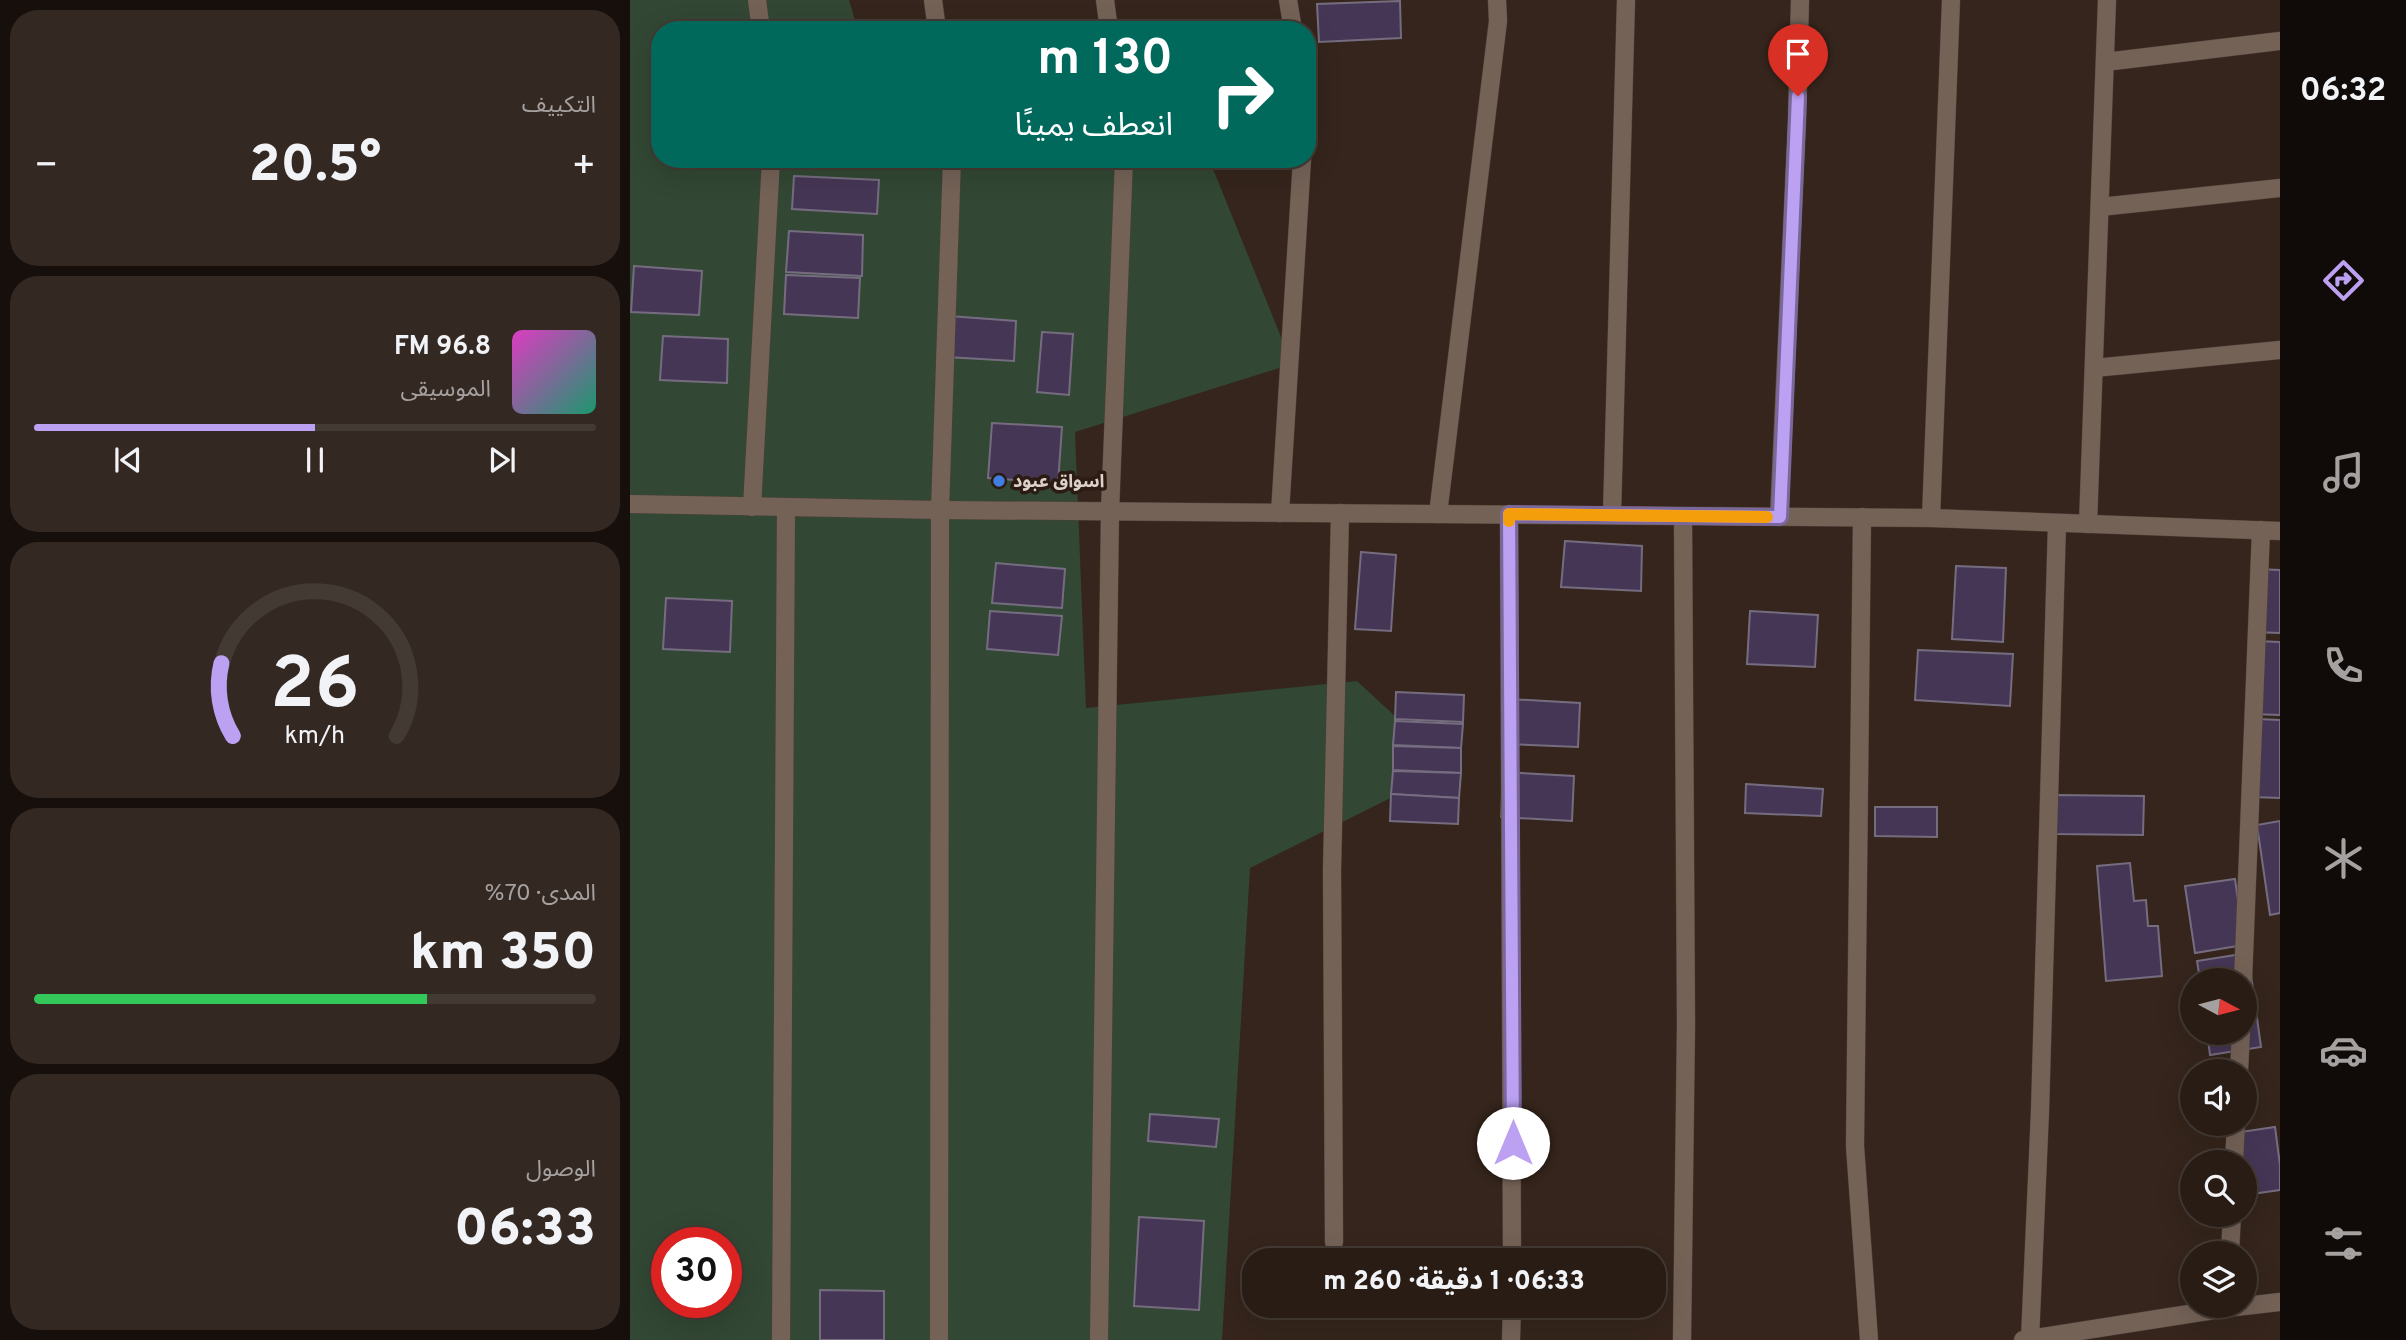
<!DOCTYPE html>
<html lang="ar">
<meta charset="utf-8">
<style>
body{margin:0;font-family:Overpass,"Noto Sans Arabic",sans-serif;background:#342922;color:#f1f3f6;direction:rtl;height:100vh;display:flex;flex-direction:column;font-size:26px;white-space:nowrap}
*{box-sizing:border-box;margin:0}
p{font-size:23px;color:#a5a1a0}
.icon{flex:none;width:38px;height:38px;fill:none;stroke:currentColor;stroke-width:2;stroke-linecap:round;stroke-linejoin:round}
.map{position:relative;flex:1;overflow:hidden;direction:ltr}
.sheet{display:flex;flex-direction:column;gap:10px;padding:10px;background:#160f0c;width:630px}
.sheet>*{flex:none}
.hud{position:absolute;left:21px;top:21px;width:665px;height:147px;border-radius:28px;box-shadow:0 7px 28px #0002,0 0 0 2px #443a34;direction:rtl;background:#00695c;color:#fff;overflow:hidden}
.needle{width:46px;rotate:97deg}
.fabs{position:absolute;left:1550px;top:968px;display:grid;gap:14px}
.fabs a{display:grid;place-items:center;width:77px;height:77px;border-radius:50%;background:#281c15;box-shadow:0 7px 28px #0002,0 0 0 2px #443a34;font-size:35px}
.speed{position:absolute;left:21px;top:1227px;display:flex;gap:14px;font-size:35px;font-weight:700;text-align:center}
.speed>*{display:grid;place-content:center;width:91px;height:91px;border-radius:50%;background:#281c15;box-shadow:0 7px 28px #0002,0 0 0 2px #443a34;line-height:1}
.speed .limit{border:10px solid #d22;background:#fff;color:#111}
.pin{position:absolute;display:grid;place-items:center;width:60px;height:60px;color:#fff;margin:-72px -30px;border-radius:50% 50% 50% 0;rotate:-45deg;box-shadow:0 0 7px #0007}
.pin .icon{rotate:45deg}
.me{position:absolute;width:77px;margin:-38px;rotate:0deg;stroke-linejoin:round;filter:drop-shadow(0 0 5px #0008)}
.turn{display:flex;align-items:center;gap:24px;height:147px;padding:0 28px;font-size:32px}
.turn .icon{width:91px;height:91px;stroke-width:2.5}
.turn b{display:block;font-size:49px;line-height:60px}
.big{font-size:52px;font-weight:800;line-height:1.1}
.sheet .card{flex:1;display:flex;flex-direction:column;justify-content:center;gap:10px;min-width:0;padding:0 24px;border-radius:28px;background:#342922}
.sheet .dial{align-items:center;gap:0}
.dial svg{height:182px;overflow:visible;fill:none;stroke:#443a34;stroke-width:7;stroke-linecap:round;text-anchor:middle}
.dial text{fill:#f1f3f6;stroke:none}
.song{display:flex;align-items:center;gap:21px}
.cover{width:84px;height:84px;border-radius:10px;background:linear-gradient(135deg,hsl(310 70% 55%),hsl(160 70% 35%))}
.played{height:7px;border-radius:4px;background:linear-gradient(90deg,#bca0f2 50%,#443a34 50%)}
.keys{display:flex;justify-content:space-around;direction:ltr}
.heat{display:flex;justify-content:space-between;align-items:center;font-size:38px;direction:ltr}
.charge{height:10px;border-radius:5px;background:linear-gradient(90deg,#34c759 70%,#443a34 0)}
.trip{position:absolute;left:612px;top:1248px;width:424px;height:70px;border-radius:28px;background:#281c15;box-shadow:0 7px 28px #0002,0 0 0 2px #443a34;font-weight:800;line-height:70px;text-align:center;direction:rtl}
main{display:flex;flex:1;min-height:0}
.dock{display:flex;flex-direction:column;width:126px;justify-content:space-around;align-items:center;background:#100b08;color:#a5a1a0}
.dock .icon{width:49px;height:49px}
.dock .on{color:#bca0f2}
.dock b{font-size:32px;color:#f1f3f6}
.map>svg:first-child{display:block}
.green{fill:#324734;fill-rule:evenodd}
.building{fill:#453655;stroke:#756d7f;stroke-width:2}
.lines{fill:none;stroke-linecap:round;stroke-linejoin:round}
.street-casing{stroke:#4e4139;stroke-width:19}
.street{stroke:#746257;stroke-width:18}
.route-casing{stroke:#7a689d;stroke-width:18}
.route{stroke:#bca0f2;stroke-width:12}
.slow{stroke:#f59e0b;stroke-width:12}
.shop-dot{fill:#3f7fe0;stroke:#2b1b12;stroke-width:2.5}
.labels{text-anchor:middle;stroke-width:7;stroke-linejoin:round;paint-order:stroke}
.poi-label{font-size:18px;font-weight:bold;fill:#dcd1cb;stroke:#2b1b12;text-anchor:start}
</style>
<main>
<nav class="dock">
<b>06:32</b>
<svg class="icon on" aria-label="directions" viewBox="0 0 24 24"><path d="M12 3l9 9-9 9-9-9zM9 14v-3h6M13 9l2 2-2 2"/></svg>
<svg class="icon" aria-label="music" viewBox="0 0 24 24"><path d="M9 18V5l10-2v13"/><circle cx="6" cy="18" r="3"/><circle cx="16" cy="16" r="3"/></svg>
<svg class="icon" aria-label="phone" viewBox="0 0 24 24"><path d="M5 4h4l2 5-3 2q2 4 5 5l2-3 5 2v4C11 20 4 13 5 4z"/></svg>
<svg class="icon" aria-label="climate" viewBox="0 0 24 24"><path d="M12 3v18M4 7l16 10M4 17L20 7"/></svg>
<svg class="icon" aria-label="car" viewBox="0 0 24 24"><path d="M5 17H2v-5l4-1 3-4h7l3 4 3 1v5h-3M9 17h6M6 11h13"/><circle cx="7" cy="17" r="2"/><circle cx="17" cy="17" r="2"/></svg>
<svg class="icon" aria-label="filters" viewBox="0 0 24 24"><path d="M4 7h16M4 17h16"/><circle cx="9" cy="7" r="2"/><circle cx="15" cy="17" r="2"/></svg>
</nav>
<div class="map">
<svg width="1650" height="1340" viewBox="0 0 1650 1340">
<rect width="100%" height="100%" fill="#35251c"/>
<path class="green" d="M0,0H219L228,30H30V159H579L662,364L445,432L456,708L727,681L821,768L620,868L592,1340H0ZM37,1242H96V1302H37Z"/>
<g class="building">
<polygon points="770,1 771,38 689,42 687,4"/>
<polygon points="164,176 249,180 247,214 162,209"/>
<polygon points="159,231 233,235 232,276 156,272"/>
<polygon points="4,266 72,271 69,315 1,312"/>
<polygon points="156,275 230,278 228,318 154,314"/>
<polygon points="319,316 386,321 384,361 317,357"/>
<polygon points="412,332 443,334 439,395 407,392"/>
<polygon points="33,336 98,339 97,383 30,380"/>
<polygon points="362,423 432,427 428,483 358,478"/>
<polygon points="935,541 1012,546 1011,591 931,587"/>
<polygon points="731,552 766,555 761,631 725,629"/>
<polygon points="366,563 435,569 432,608 362,603"/>
<polygon points="1326,566 1376,568 1373,642 1322,639"/>
<polygon points="1627,569 1650,570 1650,633 1622,632"/>
<polygon points="36,598 102,601 100,652 33,649"/>
<polygon points="360,611 432,616 428,655 357,649"/>
<polygon points="1120,611 1188,615 1185,667 1117,664"/>
<polygon points="1625,641 1650,642 1650,715 1621,714"/>
<polygon points="1288,650 1383,654 1380,706 1285,700"/>
<polygon points="766,692 834,695 833,722 765,719"/>
<polygon points="879,699 950,703 948,747 876,744"/>
<polygon points="1628,719 1650,720 1650,798 1623,797"/>
<polygon points="765,721 833,724 831,748 763,745"/>
<polygon points="763,746 831,748 831,773 763,770"/>
<polygon points="763,771 831,773 829,798 761,794"/>
<polygon points="873,772 944,776 942,821 871,817"/>
<polygon points="1116,784 1193,789 1191,816 1115,813"/>
<polygon points="761,794 829,798 828,824 760,821"/>
<polygon points="1426,795 1514,796 1513,835 1426,834"/>
<polygon points="1245,807 1307,807 1307,837 1245,836"/>
<polygon points="1650,821 1650,913 1640,915 1627,825"/>
<polygon points="1500,863 1504,901 1516,900 1518,926 1528,926 1532,976 1476,981 1467,866"/>
<polygon points="1605,879 1614,945 1565,953 1555,886"/>
<polygon points="1618,953 1631,1047 1580,1055 1577,1032 1615,1032 1615,980 1570,980 1567,961"/>
<polygon points="520,1114 589,1119 586,1147 518,1141"/>
<polygon points="1645,1127 1650,1165 1650,1190 1615,1195 1615,1162 1601,1162 1597,1134"/>
<polygon points="509,1217 574,1221 569,1310 504,1306"/>
<polygon points="190,1290 254,1291 254,1340 190,1340"/>
</g>
<g class="lines">
<g class="street-casing">
<g id="street">
<polyline points="127,0 131,30"/>
<polyline points="303,0 307,30"/>
<polyline points="475,0 479,30"/>
<polyline points="658,0 663,30"/>
<polyline points="1475,62 1650,41"/>
<polyline points="1470,207 1650,188"/>
<polyline points="1464,368 1650,350"/>
<polyline points="0,504 310,510 1301,518 1650,531"/>
<polyline points="122,507 141,159"/>
<polyline points="650,513 672,159"/>
<polyline points="808,514 868,21 867,0"/>
<polyline points="879,514 882,1260"/>
<polyline points="982,515 996,0"/>
<polyline points="1149,517 1167,120 1170,0"/>
<polyline points="1232,517 1225,1146 1239,1340"/>
<polyline points="1301,518 1321,0"/>
<polyline points="1458,524 1477,0"/>
<polyline points="1613,980 1631,530"/>
<polyline points="1609,1071 1611,1032"/>
<polyline points="1604,1162 1606,1124"/>
<polyline points="704,1242 702,871 710,513"/>
<polyline points="1600,1253 1602,1214"/>
<polyline points="1400,1339 1410,1111 1427,523"/>
<polyline points="151,1340 156,507"/>
<polyline points="309,1340 310,510 322,159"/>
<polyline points="469,1340 480,511 494,159"/>
<polyline points="881,1340 882,1306"/>
<polyline points="1052,1340 1056,1024 1053,516"/>
<polyline points="1393,1340 1597,1308 1650,1302"/>
</g>
</g>
<use href="#street" class="street"/>
</g>
<g class="lines">
<g class="route-casing">
<polyline id="route" points="883,1143 879,514 1150,517 1168,96"/>
</g>
<use href="#route" class="route"/>
<polyline class="slow" points="879,521 879,514 1137,517"/>
</g>
<circle class="shop-dot" cx="369" cy="481" r="7"/>
<g class="labels">
<g class="poi-label">
<text x="383" y="487">اسواق عبود</text>
</g>
</g>
</svg>
<div class="fabs">
<a><svg class="needle" viewBox="-14 -14 28 28"><path d="M0-13l5 13h-10z" fill="#e53935"/><path d="M0 13l5-13h-10z" fill="#a5a1a0"/></svg></a>
<a><svg class="icon" aria-label="sound" viewBox="0 0 24 24"><path d="M4 9h4l5-4v14l-5-4H4zM17 9q2 3 0 6"/></svg></a>
<a><svg class="icon" aria-label="search" viewBox="0 0 24 24"><circle cx="10" cy="10" r="6"/><path d="M15 15l6 6"/></svg></a>
<a><svg class="icon" aria-label="layers" viewBox="0 0 24 24"><path d="M12 4l9 5-9 5-9-5zM3 14l9 5 9-5"/></svg></a>
</div>
<div class="speed"><div class="limit">30</div></div>
<div class="pin" style="left:1168px;top:96px;background:#d93025"><svg class="icon" aria-label="arrive" viewBox="0 0 24 24"><path d="M6 21V4h12l-3 4 3 4H6"/></svg></div>
<svg class="me" style="left:883px;top:1143px" viewBox="-20 -20 40 40"><circle r="19" fill="#fff"/><path d="M0-13L10 11 0 6-10 11z" fill="#bca0f2"/></svg>
<div class="trip">06:33 · 1 دقيقة · 260 m</div>
<div class="hud">
<div class="turn"><svg class="icon" aria-label="right" viewBox="0 0 24 24"><path d="M7 20v-9h11M14 6l5 5-5 5"/></svg><div><b>130 m</b>انعطف يمينًا</div></div>
</div>
</div>
<section class="sheet">
<div class="card"><p>التكييف</p>
<div class="heat"><a>−</a><b class="big">20.5°</b><a>+</a></div>
</div>
<div class="card">
<div class="song"><i class="cover"></i><div><b>96.8 FM</b><p>الموسيقى</p></div></div>
<div class="played"></div>
<div class="keys"><svg class="icon" aria-label="previous" viewBox="0 0 24 24"><path d="M18 5L8 12l10 7zM5 5v14"/></svg><svg class="icon" aria-label="pause" viewBox="0 0 24 24"><path d="M8 5v14M16 5v14"/></svg><svg class="icon" aria-label="next" viewBox="0 0 24 24"><path d="M6 5l10 7-10 7zM19 5v14"/></svg></div>
</div>
<div class="card dial"><svg viewBox="0 0 100 80">
<path d="M14 69A42 42 0 1 1 86 69"/>
<path d="M14 69A42 42 0 0 1 9 37" stroke="#bca0f2"/>
<text x="50" y="56" font-size="32" font-weight="700">26</text>
<text x="50" y="72" font-size="11">km/h</text>
</svg></div>
<div class="card"><p>المدى · 70%</p><b class="big">350 km</b><div class="charge"></div></div>
<div class="card"><p>الوصول</p><b class="big">06:33</b></div>
</section>
</main>
